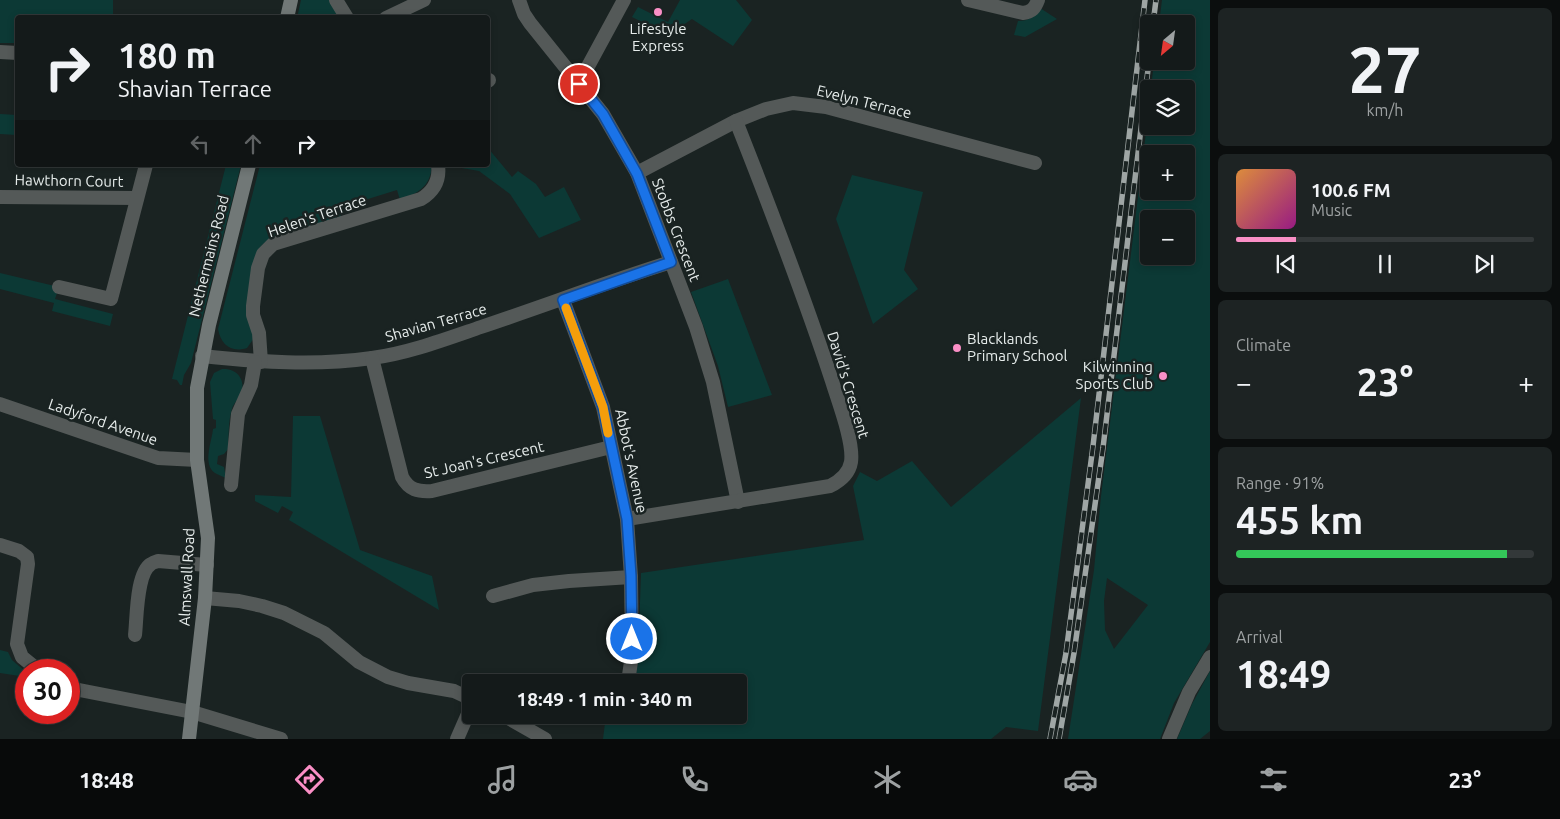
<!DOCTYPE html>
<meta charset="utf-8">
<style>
body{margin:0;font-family:Ubuntu,sans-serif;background:#1d2323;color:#f1f3f6;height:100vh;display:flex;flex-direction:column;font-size:19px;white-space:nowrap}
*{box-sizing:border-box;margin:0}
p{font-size:16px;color:#9da1a2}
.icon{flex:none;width:28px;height:28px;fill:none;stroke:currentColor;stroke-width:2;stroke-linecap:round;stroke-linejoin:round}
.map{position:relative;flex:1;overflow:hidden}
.side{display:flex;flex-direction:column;gap:8px;padding:8px;background:#0b0e0e;width:350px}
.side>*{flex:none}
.hud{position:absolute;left:15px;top:15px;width:475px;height:152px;border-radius:5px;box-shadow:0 2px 8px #0003,0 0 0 1px #333839;background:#141a1a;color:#f1f3f6;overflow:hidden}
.needle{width:32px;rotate:209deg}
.fabs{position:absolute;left:1140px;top:15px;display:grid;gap:10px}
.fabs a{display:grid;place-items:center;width:55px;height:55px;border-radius:5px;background:#141a1a;box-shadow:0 2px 8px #0003,0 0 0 1px #333839;font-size:25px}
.speed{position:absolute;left:15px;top:659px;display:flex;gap:10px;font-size:25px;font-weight:700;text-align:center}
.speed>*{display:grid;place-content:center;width:65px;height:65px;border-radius:50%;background:#141a1a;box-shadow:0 2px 8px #0003,0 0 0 1px #333839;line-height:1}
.speed .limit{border:8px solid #d22;background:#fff;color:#111}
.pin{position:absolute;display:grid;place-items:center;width:42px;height:42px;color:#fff;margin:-21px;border:2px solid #fff;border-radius:50%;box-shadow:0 1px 5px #0007}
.me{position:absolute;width:55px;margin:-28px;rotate:0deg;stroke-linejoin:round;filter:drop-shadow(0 0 4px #0008)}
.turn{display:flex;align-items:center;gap:18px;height:105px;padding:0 20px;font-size:22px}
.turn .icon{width:65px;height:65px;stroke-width:2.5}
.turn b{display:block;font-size:35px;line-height:42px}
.lanes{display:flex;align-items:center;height:48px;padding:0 20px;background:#0003;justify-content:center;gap:25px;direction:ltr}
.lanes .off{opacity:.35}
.big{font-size:38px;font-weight:700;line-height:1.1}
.side .tile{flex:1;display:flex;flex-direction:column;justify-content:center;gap:8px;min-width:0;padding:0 18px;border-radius:8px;background:#1d2323}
.side .dial{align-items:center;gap:0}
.dial b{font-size:65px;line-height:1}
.song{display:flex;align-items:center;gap:15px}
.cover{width:60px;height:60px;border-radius:8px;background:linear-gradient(135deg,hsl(30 70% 55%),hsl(310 70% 35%))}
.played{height:5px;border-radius:2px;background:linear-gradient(90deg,#fa8fc6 20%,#333839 20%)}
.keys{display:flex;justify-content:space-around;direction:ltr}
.heat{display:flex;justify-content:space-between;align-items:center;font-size:28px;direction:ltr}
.charge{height:8px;border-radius:4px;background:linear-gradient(90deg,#34c759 91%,#333839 0)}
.trip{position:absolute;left:462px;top:674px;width:285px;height:50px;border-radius:5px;background:#141a1a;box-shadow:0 2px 8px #0003,0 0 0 1px #333839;font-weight:700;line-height:50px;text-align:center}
.tabs{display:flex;height:80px;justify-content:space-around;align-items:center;background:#080a0a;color:#9da1a2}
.tabs .icon{width:35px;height:35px}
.tabs .active{color:#fa8fc6}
.tabs b{font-size:22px;color:#f1f3f6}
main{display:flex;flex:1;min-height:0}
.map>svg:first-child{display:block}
.green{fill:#0c3935;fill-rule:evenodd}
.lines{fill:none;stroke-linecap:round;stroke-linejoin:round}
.minor{stroke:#545958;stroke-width:14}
.tertiary{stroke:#545958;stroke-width:14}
.secondary{stroke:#717877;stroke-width:14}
.rail-casing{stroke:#9fa6a5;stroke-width:5.5}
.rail{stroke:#1a2322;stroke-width:4;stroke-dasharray:11;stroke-linecap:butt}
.route-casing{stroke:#114b97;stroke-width:12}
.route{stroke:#1a73e8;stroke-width:9}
.slow{stroke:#f59e0b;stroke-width:9}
.poi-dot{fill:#fa8fc6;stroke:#1a2322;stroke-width:2}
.labels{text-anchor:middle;stroke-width:5;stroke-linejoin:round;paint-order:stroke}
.poi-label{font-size:15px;fill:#e6eceb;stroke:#1a2322}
.street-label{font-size:15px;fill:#e6eceb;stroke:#1a2322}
</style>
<main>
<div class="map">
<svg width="1210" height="739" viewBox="0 0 1210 739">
<rect width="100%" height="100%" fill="#1a2322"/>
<g class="green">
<polygon points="0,0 113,0 113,17 18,18 17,43 0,43"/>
<polygon points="301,0 330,0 341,18 297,18"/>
<polygon points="680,0 736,0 752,20 733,46 692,19 674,31 666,34 632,17 638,7 668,22"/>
<path d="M1162,0H1210V642L1174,703L1160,739H1068L1094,570L1101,496L1149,108V126H1186V89H1151L1154,61H1186V24H1159ZM1149,154H1186V191H1149ZM1149,219H1186V256H1149ZM1107,578L1148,605L1114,649L1105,630L1104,601Z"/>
<path d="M1040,8L1057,19L1025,37L1014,35L1018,21C1029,21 1034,17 1040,8Z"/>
<polygon points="0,114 17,115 17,135 0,134"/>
<polygon points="488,148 512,177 518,171 536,184 545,197 564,187 581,220 539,238 510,194 479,171 456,167 459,165 488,165"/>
<polygon points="226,165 241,165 191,363 184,375 182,385 180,385 177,380 172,379"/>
<path d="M260,165H431L432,166C430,187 418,193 400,200L397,190L339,208L341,217L273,237L263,244L259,249L254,338L247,348C231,353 221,345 218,329Z"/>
<polygon points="852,175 923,192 904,270 918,289 873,324 836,219"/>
<polygon points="0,273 59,287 55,299 113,314 110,326 52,311 54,303 0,289"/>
<polygon points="728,279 772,395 728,407 718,366 691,292"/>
<path d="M222,369C236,368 245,378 242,392C241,398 233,403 232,409C228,421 229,436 228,449L224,454L218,456L217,464L224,467L226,478C222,476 218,475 215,473C202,464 212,441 213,429L216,428V420L213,419L210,382L214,373Z"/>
<polygon points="1081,398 1038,731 1006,727 991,739 603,739 606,715 629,723 631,715 739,715 739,682 635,682 638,661 641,573 864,540 853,486 860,472 877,481 912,461 951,507"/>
<polygon points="293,416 320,416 360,550 432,576 439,610 289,520 293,512 282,506 278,513 255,501 255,495 291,497"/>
<polygon points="0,650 8,652 12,660 26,672 26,677 0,673"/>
<polygon points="1210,671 1210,731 1200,739 1177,739 1192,704"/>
</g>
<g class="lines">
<g class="minor">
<polyline points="336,0 347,18"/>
<polyline points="519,0 524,14 530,23 603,114 637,173 696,327 713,382 738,502"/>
<path d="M968,0L1023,13C1032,12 1035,8 1038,0"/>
<polyline points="386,18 424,0"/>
<polyline points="0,52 18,53"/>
<polyline points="488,81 489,80"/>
<polyline points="579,83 624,0"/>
<polyline points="637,173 736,121 766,109 793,103 826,107 1035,163"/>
<polyline points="0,197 137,198"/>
<polyline points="59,287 111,299 146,165"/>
<path d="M202,356C259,362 315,366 372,358C409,353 446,339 481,327C544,306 607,282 671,262"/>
<path d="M372,358L402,477C409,490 418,492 432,491L611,447"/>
<path d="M261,362L259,333L253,315V306L258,268L263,254L273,244L421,199C434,191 440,180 438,165"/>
<polyline points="0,404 158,458 197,460"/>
<polyline points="231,485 238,414 251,385 255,362"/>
<path d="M627,519L830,486C840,481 849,474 851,462C854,442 838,401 832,381C803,293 770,207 736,121"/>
<polyline points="0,545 19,551 27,557 28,564 17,644 22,657 38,670"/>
<polyline points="493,596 533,585 569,581 631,577 627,519 603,407 563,300"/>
<polyline points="205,598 239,601 262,606 284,613 324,633 359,662 388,677 408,683 454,691 471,699"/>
<path d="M135,635C137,619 136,573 151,564C151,563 158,561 158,561L207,565"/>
<polyline points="628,682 632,655 631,577"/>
<polyline points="69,688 192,712 281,739"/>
<polyline points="503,715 545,739"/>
<polyline points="457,739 471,707"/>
</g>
<polyline class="tertiary" points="1169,739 1189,692 1210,657"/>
<g class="secondary">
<polyline points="287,18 291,0"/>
<polyline points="189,739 205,598 208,538 197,460 197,388 209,325 249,165"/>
</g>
<g class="rail-casing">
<g id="rail">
<polyline points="1153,24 1156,0"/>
<polyline points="1050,739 1066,653 1093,446 1145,0"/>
<polyline points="1059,739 1074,653 1103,448 1149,61"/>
</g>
</g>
<use href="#rail" class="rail"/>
</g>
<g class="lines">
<g class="route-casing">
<polyline id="route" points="579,84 603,114 637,174 671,262 563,300 603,407 627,519 631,576 632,639"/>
</g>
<use href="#route" class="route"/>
<polyline class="slow" points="566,308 603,407 608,433"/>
</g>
<g class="poi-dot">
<circle cx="658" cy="12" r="5"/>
<circle cx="957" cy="348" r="5"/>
<circle cx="1163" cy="376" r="5"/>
</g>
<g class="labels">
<g class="poi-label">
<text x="658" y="34">Lifestyle<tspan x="658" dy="17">Express</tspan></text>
<text x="967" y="344" text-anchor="start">Blacklands<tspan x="967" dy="17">Primary School</tspan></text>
<text x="1153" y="372" text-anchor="end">Kilwinning<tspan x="1153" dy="17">Sports Club</tspan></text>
</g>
<g class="street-label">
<text transform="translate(864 102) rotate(14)" y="5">Evelyn Terrace</text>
<text transform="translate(69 181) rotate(1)" y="5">Hawthorn Court</text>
<text transform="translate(317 216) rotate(-19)" y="5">Helen's Terrace</text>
<text transform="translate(676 230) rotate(69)" y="5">Stobbs Crescent</text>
<text transform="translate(209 256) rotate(-76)" y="5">Nethermains Road</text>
<text transform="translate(436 323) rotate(-16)" y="5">Shavian Terrace</text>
<text transform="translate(848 385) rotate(73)" y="5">David's Crescent</text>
<text transform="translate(103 422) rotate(19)" y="5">Ladyford Avenue</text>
<text transform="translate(484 460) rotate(-13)" y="5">St Joan's Crescent</text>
<text transform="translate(631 461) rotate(78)" y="5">Abbot's Avenue</text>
<text transform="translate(187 577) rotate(-87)" y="5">Almswall Road</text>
</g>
</g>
</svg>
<div class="fabs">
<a><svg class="needle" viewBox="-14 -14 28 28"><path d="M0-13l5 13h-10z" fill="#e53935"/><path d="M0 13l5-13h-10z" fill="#9da1a2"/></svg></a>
<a><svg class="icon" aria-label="layers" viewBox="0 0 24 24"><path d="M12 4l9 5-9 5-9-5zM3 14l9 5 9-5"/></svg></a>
<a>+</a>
<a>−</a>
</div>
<div class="speed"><div class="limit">30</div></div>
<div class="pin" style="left:579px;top:84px;background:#d93025"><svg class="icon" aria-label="arrive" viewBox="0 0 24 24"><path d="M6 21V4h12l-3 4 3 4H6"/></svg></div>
<svg class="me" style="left:632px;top:639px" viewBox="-20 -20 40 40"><circle r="17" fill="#1a73e8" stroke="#fff" stroke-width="3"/><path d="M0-11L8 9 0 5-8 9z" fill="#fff"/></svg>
<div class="trip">18:49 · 1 min · 340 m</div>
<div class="hud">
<div class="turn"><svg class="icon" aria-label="right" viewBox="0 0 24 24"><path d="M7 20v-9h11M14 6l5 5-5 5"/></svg><div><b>180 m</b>Shavian Terrace</div></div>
<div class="lanes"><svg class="icon off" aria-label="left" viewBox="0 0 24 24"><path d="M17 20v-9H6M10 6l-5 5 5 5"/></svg><svg class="icon off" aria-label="ahead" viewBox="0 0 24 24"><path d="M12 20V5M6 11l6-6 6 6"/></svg><svg class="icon" aria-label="right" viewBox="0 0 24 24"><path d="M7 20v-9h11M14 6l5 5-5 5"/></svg></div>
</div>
</div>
<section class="side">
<div class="tile dial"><b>27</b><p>km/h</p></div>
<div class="tile">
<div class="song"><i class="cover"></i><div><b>100.6 FM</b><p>Music</p></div></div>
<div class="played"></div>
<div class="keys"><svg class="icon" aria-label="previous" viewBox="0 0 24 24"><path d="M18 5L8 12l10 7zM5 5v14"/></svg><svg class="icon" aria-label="pause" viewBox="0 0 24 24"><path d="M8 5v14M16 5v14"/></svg><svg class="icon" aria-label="next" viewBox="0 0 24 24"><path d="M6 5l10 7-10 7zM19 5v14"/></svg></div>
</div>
<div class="tile"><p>Climate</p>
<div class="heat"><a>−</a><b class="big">23°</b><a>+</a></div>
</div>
<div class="tile"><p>Range · 91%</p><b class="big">455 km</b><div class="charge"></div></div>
<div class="tile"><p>Arrival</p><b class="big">18:49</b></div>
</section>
</main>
<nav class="tabs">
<b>18:48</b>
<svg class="icon active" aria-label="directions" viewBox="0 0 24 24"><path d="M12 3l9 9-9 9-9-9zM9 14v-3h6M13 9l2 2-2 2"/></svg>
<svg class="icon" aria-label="music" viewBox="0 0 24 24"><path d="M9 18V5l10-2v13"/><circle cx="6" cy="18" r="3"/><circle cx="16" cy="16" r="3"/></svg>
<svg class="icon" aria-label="phone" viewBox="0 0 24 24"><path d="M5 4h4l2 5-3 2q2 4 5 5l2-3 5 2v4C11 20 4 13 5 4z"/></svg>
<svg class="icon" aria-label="climate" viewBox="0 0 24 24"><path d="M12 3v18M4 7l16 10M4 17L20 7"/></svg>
<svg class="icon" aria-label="car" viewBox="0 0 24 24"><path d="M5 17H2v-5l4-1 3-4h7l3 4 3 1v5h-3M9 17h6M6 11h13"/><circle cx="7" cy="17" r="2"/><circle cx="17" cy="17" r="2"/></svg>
<svg class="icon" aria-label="filters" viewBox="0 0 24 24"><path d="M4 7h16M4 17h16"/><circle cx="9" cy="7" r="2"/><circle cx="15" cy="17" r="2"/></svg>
<b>23°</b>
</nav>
